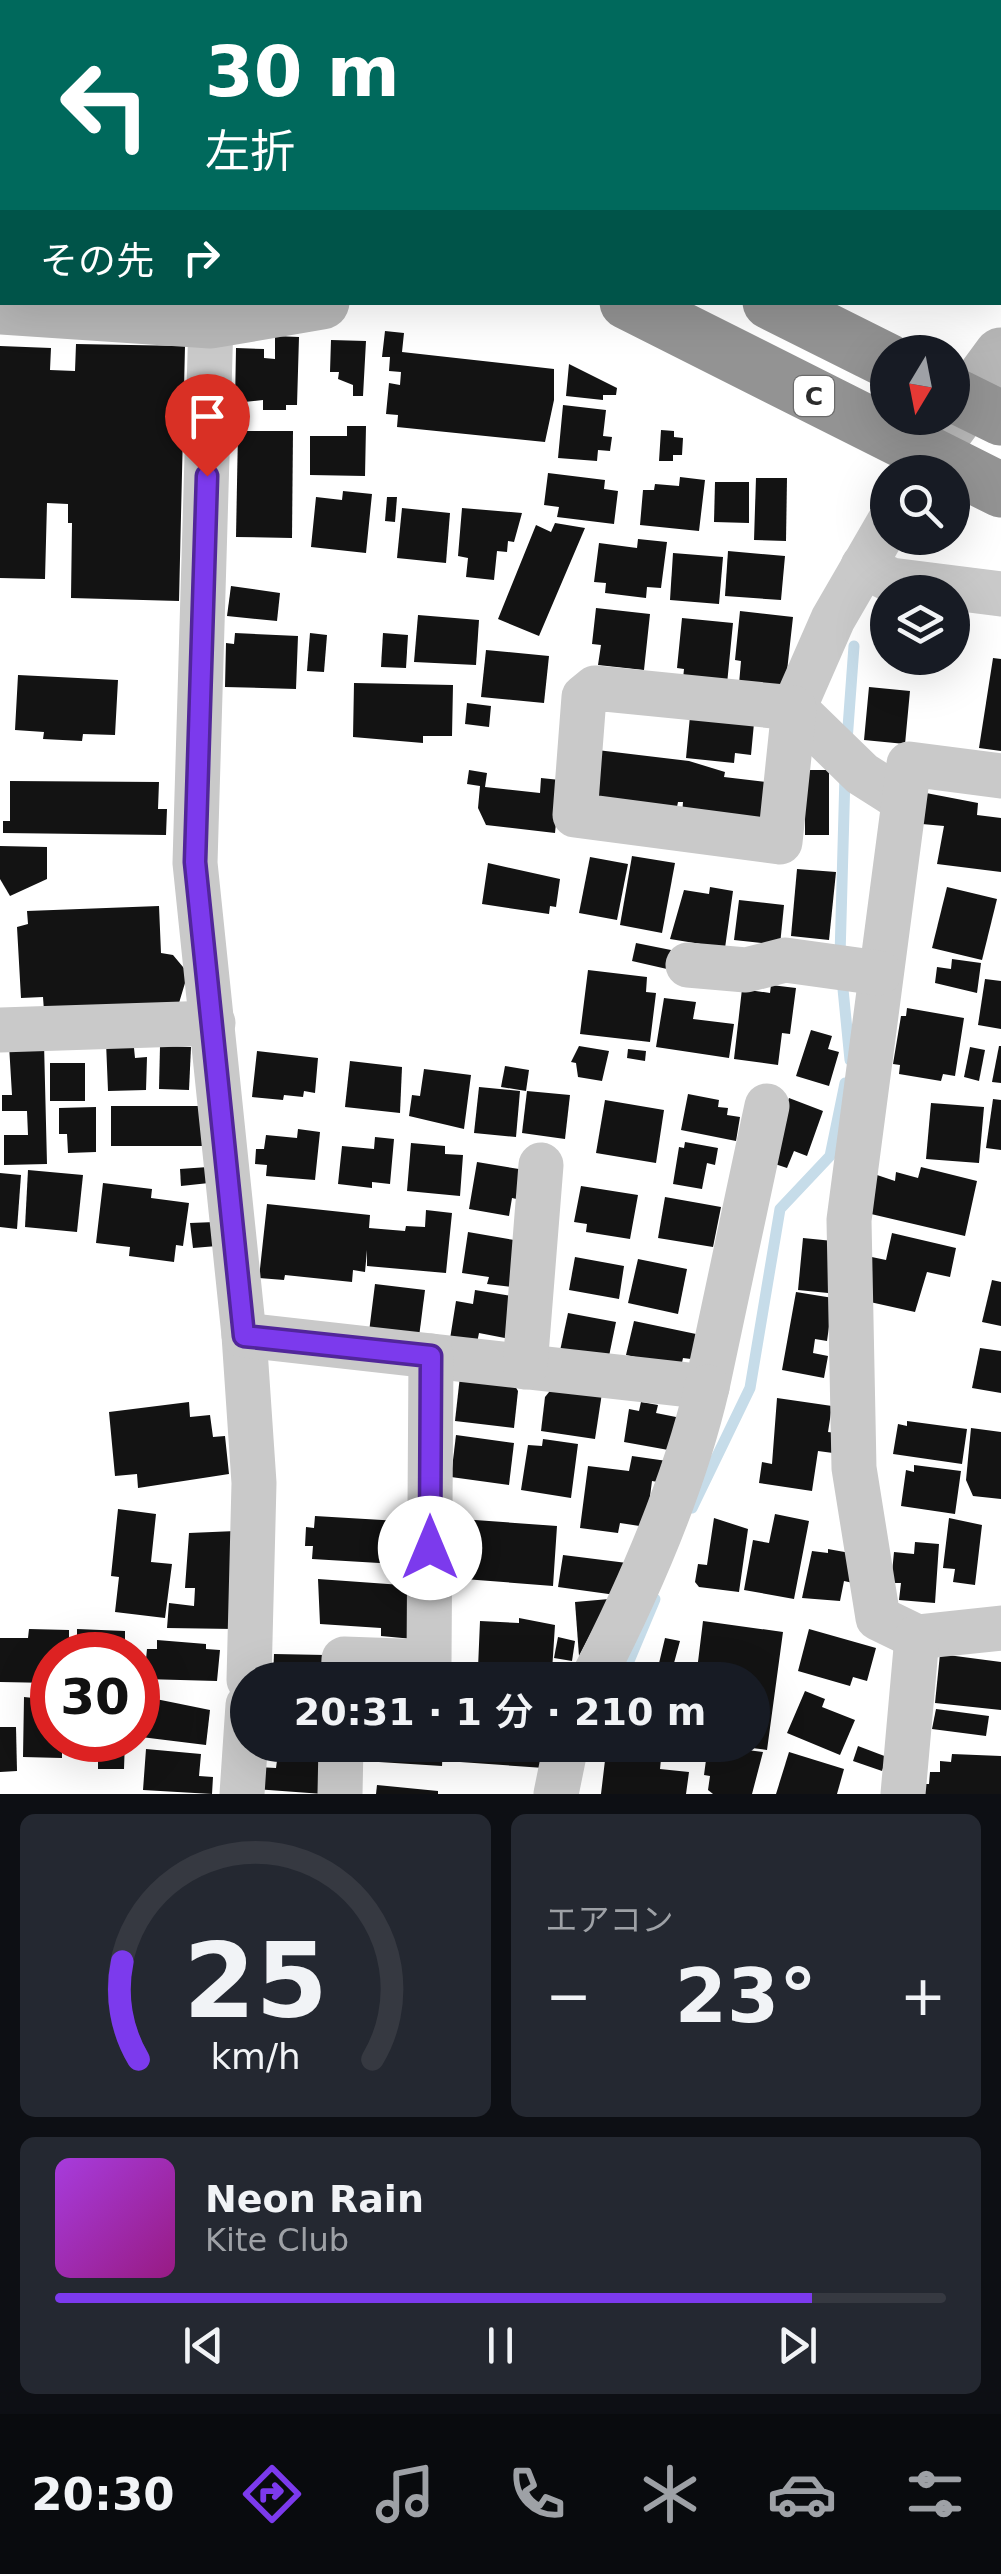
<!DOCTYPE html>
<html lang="ja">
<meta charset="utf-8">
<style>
body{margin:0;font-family:"DejaVu Sans","Noto Sans JP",sans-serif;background:#242831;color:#f1f3f6;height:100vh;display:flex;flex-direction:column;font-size:38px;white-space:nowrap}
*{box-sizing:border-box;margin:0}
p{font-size:32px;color:#9ea1a6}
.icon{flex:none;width:55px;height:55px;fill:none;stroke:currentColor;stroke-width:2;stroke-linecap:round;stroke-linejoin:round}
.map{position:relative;height:1794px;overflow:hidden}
.panel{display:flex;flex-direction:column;gap:20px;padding:20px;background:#0d0f14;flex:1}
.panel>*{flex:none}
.top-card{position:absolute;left:0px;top:0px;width:1002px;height:305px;box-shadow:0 10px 40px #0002;background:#00695c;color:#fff;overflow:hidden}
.needle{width:65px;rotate:190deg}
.fabs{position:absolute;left:870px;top:335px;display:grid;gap:20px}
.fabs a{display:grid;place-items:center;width:100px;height:100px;border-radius:50%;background:#171b24;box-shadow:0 10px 40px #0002;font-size:50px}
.speed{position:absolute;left:30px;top:1632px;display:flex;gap:20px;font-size:50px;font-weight:700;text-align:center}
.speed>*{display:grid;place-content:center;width:130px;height:130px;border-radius:50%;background:#171b24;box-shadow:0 10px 40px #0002;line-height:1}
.speed .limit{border:15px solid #d22;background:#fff;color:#111}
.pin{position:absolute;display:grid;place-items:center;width:85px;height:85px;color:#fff;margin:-102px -42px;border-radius:50% 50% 50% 0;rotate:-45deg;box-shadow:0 0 10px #0007}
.pin .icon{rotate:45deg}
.me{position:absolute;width:110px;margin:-55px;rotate:0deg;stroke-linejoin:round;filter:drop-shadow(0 0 8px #0008)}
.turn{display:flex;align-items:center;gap:35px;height:210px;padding:0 40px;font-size:45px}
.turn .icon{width:130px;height:130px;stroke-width:2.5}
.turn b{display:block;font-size:70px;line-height:85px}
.then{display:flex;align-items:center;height:95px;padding:0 40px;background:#0003;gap:20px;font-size:38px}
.big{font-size:75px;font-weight:600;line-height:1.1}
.panel .tile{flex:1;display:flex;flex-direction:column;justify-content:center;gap:15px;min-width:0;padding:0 35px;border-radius:15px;background:#242831}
.panel .dial{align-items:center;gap:0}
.dial svg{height:260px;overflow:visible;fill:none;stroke:#363941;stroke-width:7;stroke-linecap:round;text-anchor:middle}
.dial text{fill:#f1f3f6;stroke:none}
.song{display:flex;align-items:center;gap:30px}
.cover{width:120px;height:120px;border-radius:15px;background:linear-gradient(135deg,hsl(280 70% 55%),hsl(310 70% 35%))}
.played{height:10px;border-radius:5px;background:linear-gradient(90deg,#7c3aed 85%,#363941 85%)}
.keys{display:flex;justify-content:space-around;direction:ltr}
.heat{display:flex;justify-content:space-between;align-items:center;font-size:55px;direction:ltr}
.panel .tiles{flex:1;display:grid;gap:20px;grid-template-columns:1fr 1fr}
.tile:last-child{grid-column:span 2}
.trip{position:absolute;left:230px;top:1662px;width:540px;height:100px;border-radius:50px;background:#171b24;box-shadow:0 10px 40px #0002;font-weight:600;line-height:100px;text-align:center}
.tab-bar{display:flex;height:160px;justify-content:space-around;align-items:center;background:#090b0e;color:#9ea1a6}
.tab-bar .icon{width:70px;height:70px}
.tab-bar .current{color:#7c3aed}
.tab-bar b{font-size:45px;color:#f1f3f6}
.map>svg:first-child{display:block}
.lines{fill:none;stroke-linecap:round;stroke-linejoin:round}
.stream{stroke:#c6dce9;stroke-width:11}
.building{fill:#131313}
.street{stroke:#c9c9c9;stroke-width:45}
.secondary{stroke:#b6b6b6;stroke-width:55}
.highway{stroke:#939393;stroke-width:55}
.highway-bridge{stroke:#939393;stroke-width:55}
.route-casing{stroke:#51269a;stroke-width:25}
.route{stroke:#7c3aed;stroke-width:18}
.labels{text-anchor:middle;stroke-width:10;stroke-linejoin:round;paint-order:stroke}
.shield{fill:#fff;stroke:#6b6b6b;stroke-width:2.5}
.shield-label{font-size:25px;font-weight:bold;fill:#2c2c2c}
</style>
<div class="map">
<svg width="1001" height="1794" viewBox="0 0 1001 1794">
<rect width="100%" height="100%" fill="#fff"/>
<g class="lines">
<g class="stream">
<polyline points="821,0 821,2"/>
<polyline points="847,741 854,646"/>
<polyline points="840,956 845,775"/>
<polyline points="842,979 850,1060"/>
<polyline points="692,1508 750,1388 780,1209 830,1156 845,1083"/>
<polyline points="621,1680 655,1599"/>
</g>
</g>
<g class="building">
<polygon points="385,331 404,333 402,352 554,369 554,400 545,442 397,427 398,415 386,414 389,383 400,385 401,372 389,371 390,357 382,357"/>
<polygon points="275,336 299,337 297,405 286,405 286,410 263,410 263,400 235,403 236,348 264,349 264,358 275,359"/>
<polygon points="331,340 366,341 363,396 353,396 353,385 338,379 339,372 330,372"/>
<polygon points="76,344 185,346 179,601 71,598 72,523 68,523 68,504 47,503 45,579 0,578 0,346 51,348 50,370 75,371"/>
<polygon points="569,364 617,388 616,395 603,395 603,400 566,396"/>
<polygon points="563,405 606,410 603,436 612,437 610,451 598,450 597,461 558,458"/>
<polygon points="347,426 366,426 365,476 310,475 310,436 347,436"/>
<polygon points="661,430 674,431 674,437 683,438 682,455 673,455 673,461 659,461"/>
<polygon points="238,431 293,431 292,538 236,537"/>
<polygon points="548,473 605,480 604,489 618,491 614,524 557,517 559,507 544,505"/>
<polygon points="680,477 705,480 699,531 640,525 643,490 654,490 655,484 679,486"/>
<polygon points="756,478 787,478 786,541 754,540"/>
<polygon points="715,482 749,482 749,523 714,522"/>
<polygon points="343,491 372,494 366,553 311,547 316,497 342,500"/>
<polygon points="387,497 397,497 395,522 385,521"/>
<polygon points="402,508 450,513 446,563 397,558"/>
<polygon points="462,508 522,513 514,542 508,541 507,552 497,551 494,580 466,577 468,558 458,556"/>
<polygon points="555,523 585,528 539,636 498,619 536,525 551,532"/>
<polygon points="638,539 667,542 661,588 647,587 646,598 605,593 606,583 594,582 599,543 637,548"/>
<polygon points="728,551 785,556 781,600 725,596"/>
<polygon points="673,553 723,557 719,604 670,600"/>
<polygon points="231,586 280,593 277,621 227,616"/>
<polygon points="596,608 650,614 644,670 598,665 601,645 592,644"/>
<polygon points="740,611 793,617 785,689 739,684 741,661 735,660"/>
<polygon points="418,615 479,620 476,665 414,662"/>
<polygon points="682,618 733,623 727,684 683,679 684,669 677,668"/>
<polygon points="235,633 298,636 296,689 225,687 226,643 234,644"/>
<polygon points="310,633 327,635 324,672 307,671"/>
<polygon points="383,633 408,635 406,668 381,667"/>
<polygon points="486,650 549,656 544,703 481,697"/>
<polygon points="993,658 1001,659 1001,751 979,748"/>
<polygon points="18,675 118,680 115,735 83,734 82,741 43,739 44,732 15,730"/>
<polygon points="354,683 453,685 452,736 423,736 423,743 353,737"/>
<polygon points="869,687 910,691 905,744 864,740"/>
<polygon points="467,703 491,706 489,727 465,724"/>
<polygon points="690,716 754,723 751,755 735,753 734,763 686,758"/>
<polygon points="597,750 689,761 725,772 724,777 774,783 768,822 682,815 683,802 678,802 677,807 591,799"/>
<polygon points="469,770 487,773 485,787 540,793 541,778 560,780 555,833 486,825 478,808 480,786 467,784"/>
<rect x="805" y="770" width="24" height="65"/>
<polygon points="10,781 159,782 158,809 167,809 166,835 3,833 3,821 10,821"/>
<polygon points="926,793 978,803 977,815 1001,818 1001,872 937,864 944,826 922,824"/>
<polygon points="0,846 47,847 47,879 10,896 0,879"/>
<polygon points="632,856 675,863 662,933 620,925"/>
<polygon points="590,857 628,864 617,920 579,913"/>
<polygon points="488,863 560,879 556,907 550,906 549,914 482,904"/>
<polygon points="797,869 836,872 829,940 791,936"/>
<polygon points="710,887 733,891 725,948 670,939 684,890 709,894"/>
<polygon points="947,887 997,899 982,960 932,948"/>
<polygon points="739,900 784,905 780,945 734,940"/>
<polygon points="159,906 161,953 173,955 188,973 179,1003 44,1011 43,997 21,998 17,927 28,924 27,911"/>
<polygon points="636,943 671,950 667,969 632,961"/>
<polygon points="952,959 981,963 977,993 935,983 937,967 951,969"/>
<polygon points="588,970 647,977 646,992 656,993 650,1042 580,1034"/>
<polygon points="985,979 1001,981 1001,1029 978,1025"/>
<polygon points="771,985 796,988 790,1034 782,1033 778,1065 734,1059 742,989 770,993"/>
<polygon points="664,998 696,1002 693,1019 734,1024 729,1058 656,1047"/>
<polygon points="907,1008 964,1018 955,1076 943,1074 941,1081 899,1074 900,1065 893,1064 901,1016 906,1016"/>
<polygon points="811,1030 832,1036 828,1049 839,1052 829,1086 796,1076"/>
<polygon points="106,1042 134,1048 135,1058 147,1057 146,1090 108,1091"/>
<polygon points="44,1043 47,1164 4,1165 4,1135 28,1135 27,1111 2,1111 2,1095 12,1095 9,1045"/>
<polygon points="160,1046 191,1047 189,1090 159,1089"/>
<polygon points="579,1046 609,1051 602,1081 578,1077 576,1063 571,1062"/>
<polygon points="999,1046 1001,1046 1001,1083 992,1082"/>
<polygon points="970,1047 985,1050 979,1081 964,1077"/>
<polygon points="628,1049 646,1051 645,1061 627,1058"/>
<polygon points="257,1051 318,1058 315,1093 304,1091 303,1097 284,1095 283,1100 252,1097"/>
<polygon points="350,1061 402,1067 400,1113 345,1107"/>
<rect x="50" y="1063" width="35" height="38"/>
<polygon points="505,1066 529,1070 526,1091 501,1087"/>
<polygon points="424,1069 471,1075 464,1129 409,1116 412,1095 420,1096"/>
<polygon points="479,1087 520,1091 516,1137 474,1133"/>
<polygon points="527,1091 570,1095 565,1139 522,1133"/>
<polygon points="688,1094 719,1100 718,1107 728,1108 727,1115 740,1117 736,1141 681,1130"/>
<polygon points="789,1098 823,1111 807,1156 794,1151 787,1168 766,1161"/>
<polygon points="993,1099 1001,1100 1001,1150 986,1148"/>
<polygon points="605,1100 664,1110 656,1163 596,1153"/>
<polygon points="931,1103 984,1107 979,1163 926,1159"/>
<polygon points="111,1106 204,1106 202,1146 111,1146"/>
<polygon points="96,1107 96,1152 68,1153 67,1134 59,1134 59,1108"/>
<polygon points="298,1129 320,1132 315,1180 266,1176 267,1165 255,1164 256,1149 264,1149 266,1135 297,1138"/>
<polygon points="375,1137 394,1139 390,1184 372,1182 372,1188 338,1184 342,1146 374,1149"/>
<polygon points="685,1142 718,1148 715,1165 707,1163 702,1189 673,1184 679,1147 684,1148"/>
<polygon points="411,1143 445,1146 445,1154 463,1155 460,1196 407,1191"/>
<polygon points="477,1162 531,1171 526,1201 512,1198 509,1216 469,1209"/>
<polygon points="208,1167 209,1183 181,1186 180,1169"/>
<polygon points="921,1167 977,1181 965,1236 871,1214 874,1174 895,1181 896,1172 918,1178"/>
<polygon points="28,1170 83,1175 77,1232 25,1227"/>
<polygon points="0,1173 21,1175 17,1229 0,1227"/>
<polygon points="103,1183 152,1189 151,1198 189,1203 183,1246 176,1245 174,1262 129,1256 130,1247 96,1243"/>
<polygon points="581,1186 638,1195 630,1239 586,1232 587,1224 574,1222"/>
<polygon points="665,1197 721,1207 713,1247 658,1238"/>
<polygon points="267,1204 370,1215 369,1228 405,1231 406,1226 425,1227 426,1210 452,1213 446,1273 367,1266 367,1250 365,1272 353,1270 352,1282 285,1275 284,1280 259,1278"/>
<polygon points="215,1222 217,1246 193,1248 190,1223"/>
<polygon points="468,1232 520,1241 512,1287 487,1284 489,1277 462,1273"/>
<polygon points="892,1233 956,1248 950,1277 927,1272 915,1312 861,1300 867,1256 886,1260"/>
<polygon points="803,1238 843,1242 838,1294 798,1290"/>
<polygon points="575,1257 624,1266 619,1299 569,1290"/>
<polygon points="638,1259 687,1269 678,1314 628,1303"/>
<polygon points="992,1280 1001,1282 1001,1326 982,1322"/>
<polygon points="375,1284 425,1290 419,1337 369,1332"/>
<polygon points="475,1290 517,1297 510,1339 479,1333 477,1343 450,1339 456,1301 473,1304"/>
<polygon points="796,1292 833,1298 827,1341 815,1339 813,1353 828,1356 824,1378 782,1370"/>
<polygon points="568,1313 616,1322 608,1361 560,1351"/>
<polygon points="634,1321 696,1334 691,1359 683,1358 681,1367 626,1355"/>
<polygon points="980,1348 1001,1351 1001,1393 972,1388"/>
<polygon points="460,1376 512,1381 518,1391 514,1428 455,1421"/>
<polygon points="554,1386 602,1393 595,1439 541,1431 545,1397"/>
<polygon points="777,1398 832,1406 828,1432 836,1433 833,1453 818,1451 812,1491 759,1483 762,1462 772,1464"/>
<polygon points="189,1402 190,1417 210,1415 213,1437 225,1436 229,1474 138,1488 137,1474 115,1476 109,1412"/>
<polygon points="641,1402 658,1405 656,1413 681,1418 674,1451 624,1442 629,1409 639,1411"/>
<polygon points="907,1421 967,1429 962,1464 893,1454 898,1424 907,1426"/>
<polygon points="971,1428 1001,1432 1001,1499 973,1496 966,1480"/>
<polygon points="456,1435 514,1443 509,1485 451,1477"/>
<polygon points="543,1439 578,1444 571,1498 521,1490 528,1445 542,1446"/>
<polygon points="632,1456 667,1461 664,1483 652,1481 646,1527 620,1523 618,1533 580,1528 588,1466 629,1471"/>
<polygon points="914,1465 961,1471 955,1514 901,1506 906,1470 914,1472"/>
<polygon points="118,1509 156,1514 151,1562 172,1564 165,1618 115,1612 119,1577 111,1576"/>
<polygon points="775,1514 809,1521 794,1599 744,1590 753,1540 769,1543"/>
<polygon points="315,1516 399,1521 396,1564 312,1559 313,1546 305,1546 306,1527 314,1528"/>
<polygon points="714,1518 748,1529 739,1592 699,1587 695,1582 698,1564 707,1565"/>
<polygon points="949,1518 982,1525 975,1585 953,1582 955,1569 943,1568"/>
<polygon points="461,1519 557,1526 553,1586 464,1579 466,1547 460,1546"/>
<polygon points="236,1531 234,1629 167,1628 169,1603 194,1606 195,1588 185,1588 189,1533"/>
<polygon points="915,1542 939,1544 935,1603 899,1600 901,1583 891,1583 894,1552 914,1554"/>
<polygon points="828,1549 850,1553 853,1583 844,1581 840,1601 802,1598 812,1551 828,1553"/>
<polygon points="563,1555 627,1563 623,1596 558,1587"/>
<polygon points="318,1579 416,1586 413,1639 381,1636 381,1628 320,1624"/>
<polygon points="609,1599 579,1656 575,1602"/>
<polygon points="519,1618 555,1625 552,1671 478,1668 480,1621 519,1623"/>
<polygon points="703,1621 783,1632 767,1750 752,1748 752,1680 697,1670"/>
<polygon points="29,1629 69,1630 69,1655 52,1655 52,1683 0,1682 0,1638 28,1638"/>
<polygon points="77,1629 125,1631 125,1655 77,1655"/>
<polygon points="809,1629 876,1648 867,1681 853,1677 850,1686 798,1671"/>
<polygon points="558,1637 575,1641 572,1661 554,1658"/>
<polygon points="665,1638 680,1641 674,1663 682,1665 678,1680 655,1680"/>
<polygon points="157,1640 206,1644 206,1649 220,1650 217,1681 144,1679 147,1649 157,1649"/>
<polygon points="274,1654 325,1655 324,1680 273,1680"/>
<polygon points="940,1654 1001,1662 1001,1710 935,1703"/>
<polygon points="805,1691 825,1699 822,1707 855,1720 840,1755 787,1733"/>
<polygon points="24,1697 52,1700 52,1740 76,1740 76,1752 62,1752 62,1758 23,1757"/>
<polygon points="146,1697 210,1710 206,1745 141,1737"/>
<polygon points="936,1709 989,1716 986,1736 932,1729"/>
<polygon points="0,1727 16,1727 17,1771 0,1772"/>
<polygon points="78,1740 125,1740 124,1769 98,1769 98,1749 78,1749"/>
<polygon points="363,1745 443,1745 442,1766 363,1761"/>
<polygon points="462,1745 537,1745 545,1748 544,1768 460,1762"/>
<polygon points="708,1745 763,1752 752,1794 713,1794 708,1790 710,1776 704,1775"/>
<polygon points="858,1746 887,1757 882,1771 853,1761"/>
<polygon points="146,1749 201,1754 199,1776 213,1777 212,1794 143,1790"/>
<polygon points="606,1752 661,1759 660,1769 689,1772 686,1794 601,1794"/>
<polygon points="789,1752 844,1769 837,1794 776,1794"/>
<polygon points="278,1753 326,1758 323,1794 255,1789 257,1767 276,1768"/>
<polygon points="952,1754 1001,1756 1001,1794 919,1794 920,1784 929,1784 930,1772 940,1772 940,1761 951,1762"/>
<polygon points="377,1785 438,1791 438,1794 376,1794"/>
</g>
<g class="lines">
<g class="street">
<polyline points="371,2 371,0"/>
<polyline points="922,2 923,0"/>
<polyline points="211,321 195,863 244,1335 254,1483 249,1680"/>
<polyline points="888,524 833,619 794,708 862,774 903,800"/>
<polyline points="863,566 891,580 1001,594"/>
<polygon points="595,688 794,708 780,842 575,815 584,697"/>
<polyline points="1001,776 909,764 849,1220 854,1468 878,1618 917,1637 1001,1628"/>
<polyline points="688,965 746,970 785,960 879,973"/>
<polyline points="0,1030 213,1023"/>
<polyline points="244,1335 707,1387 767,1106"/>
<polyline points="525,1367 541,1165"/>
<polyline points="343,1680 344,1659 429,1662 431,1356"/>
<path d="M592,1680C638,1591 684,1485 707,1387"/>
<polyline points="242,1794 248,1705"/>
<polyline points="340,1794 341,1745"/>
<polyline points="556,1794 566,1745"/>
<polyline points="903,1794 917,1637"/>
</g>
<g class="secondary">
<polyline points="0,307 211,321 322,302"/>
<polyline points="921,464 1001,355"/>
</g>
<g class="highway">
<polyline points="14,0 19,2"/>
<polyline points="185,0 189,2"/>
<polyline points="770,302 888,361"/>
</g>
<g class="highway-bridge">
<polyline points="627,302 1001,490"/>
<polyline points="952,394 1001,418"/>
</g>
</g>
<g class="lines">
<g class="route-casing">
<polyline id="route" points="207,476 195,862 244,1336 431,1356 430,1548"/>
</g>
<use href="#route" class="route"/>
</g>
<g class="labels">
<rect class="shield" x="794" y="376" width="40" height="40" rx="8"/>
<g class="shield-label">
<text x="814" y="405">C</text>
</g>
</g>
</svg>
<div class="fabs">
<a><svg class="needle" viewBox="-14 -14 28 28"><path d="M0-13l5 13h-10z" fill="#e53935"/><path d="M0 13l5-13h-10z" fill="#9ea1a6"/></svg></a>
<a><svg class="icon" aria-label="search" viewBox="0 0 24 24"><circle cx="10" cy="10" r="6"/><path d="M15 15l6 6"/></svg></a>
<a><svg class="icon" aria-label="layers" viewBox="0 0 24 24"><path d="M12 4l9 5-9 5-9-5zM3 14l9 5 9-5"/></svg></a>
</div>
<div class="speed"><div class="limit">30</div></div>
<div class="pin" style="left:207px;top:476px;background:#d93025"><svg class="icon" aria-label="arrive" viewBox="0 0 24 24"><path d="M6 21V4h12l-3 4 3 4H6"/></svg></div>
<svg class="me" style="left:430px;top:1548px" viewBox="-20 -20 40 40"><circle r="19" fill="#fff"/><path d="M0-13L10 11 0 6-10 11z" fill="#7c3aed"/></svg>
<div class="trip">20:31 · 1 分 · 210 m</div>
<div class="top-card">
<div class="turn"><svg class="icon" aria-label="left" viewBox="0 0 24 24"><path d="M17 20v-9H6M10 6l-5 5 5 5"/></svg><div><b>30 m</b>左折</div></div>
<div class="then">その先<svg class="icon" aria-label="right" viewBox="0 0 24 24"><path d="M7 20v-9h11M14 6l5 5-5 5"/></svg></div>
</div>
</div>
<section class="panel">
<div class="tiles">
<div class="tile dial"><svg viewBox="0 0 100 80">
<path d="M14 69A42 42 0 1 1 86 69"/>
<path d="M14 69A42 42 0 0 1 9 39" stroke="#7c3aed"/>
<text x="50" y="56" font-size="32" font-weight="700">25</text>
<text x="50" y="72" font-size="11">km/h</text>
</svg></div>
<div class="tile"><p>エアコン</p>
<div class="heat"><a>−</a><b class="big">23°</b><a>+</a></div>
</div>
<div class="tile">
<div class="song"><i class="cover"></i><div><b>Neon Rain</b><p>Kite Club</p></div></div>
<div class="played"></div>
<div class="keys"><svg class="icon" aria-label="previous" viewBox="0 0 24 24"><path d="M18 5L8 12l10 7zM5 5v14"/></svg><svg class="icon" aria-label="pause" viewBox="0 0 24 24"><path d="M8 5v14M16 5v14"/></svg><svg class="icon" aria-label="next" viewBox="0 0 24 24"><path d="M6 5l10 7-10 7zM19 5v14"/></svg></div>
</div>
</div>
</section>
<nav class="tab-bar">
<b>20:30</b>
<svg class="icon current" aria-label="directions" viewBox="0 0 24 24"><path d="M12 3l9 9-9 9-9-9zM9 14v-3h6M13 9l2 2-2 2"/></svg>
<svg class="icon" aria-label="music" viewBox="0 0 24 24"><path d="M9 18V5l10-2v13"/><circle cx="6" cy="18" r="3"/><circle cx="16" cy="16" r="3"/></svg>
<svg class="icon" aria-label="phone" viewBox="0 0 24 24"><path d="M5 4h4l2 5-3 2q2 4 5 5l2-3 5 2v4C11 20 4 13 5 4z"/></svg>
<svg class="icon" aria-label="climate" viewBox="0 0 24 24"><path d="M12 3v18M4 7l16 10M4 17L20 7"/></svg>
<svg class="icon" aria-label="car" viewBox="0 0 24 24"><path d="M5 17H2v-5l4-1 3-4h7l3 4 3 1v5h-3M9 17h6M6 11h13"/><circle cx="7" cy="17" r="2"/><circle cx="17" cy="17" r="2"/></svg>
<svg class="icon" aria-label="filters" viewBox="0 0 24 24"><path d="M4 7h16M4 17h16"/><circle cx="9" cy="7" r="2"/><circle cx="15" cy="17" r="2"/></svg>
</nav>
